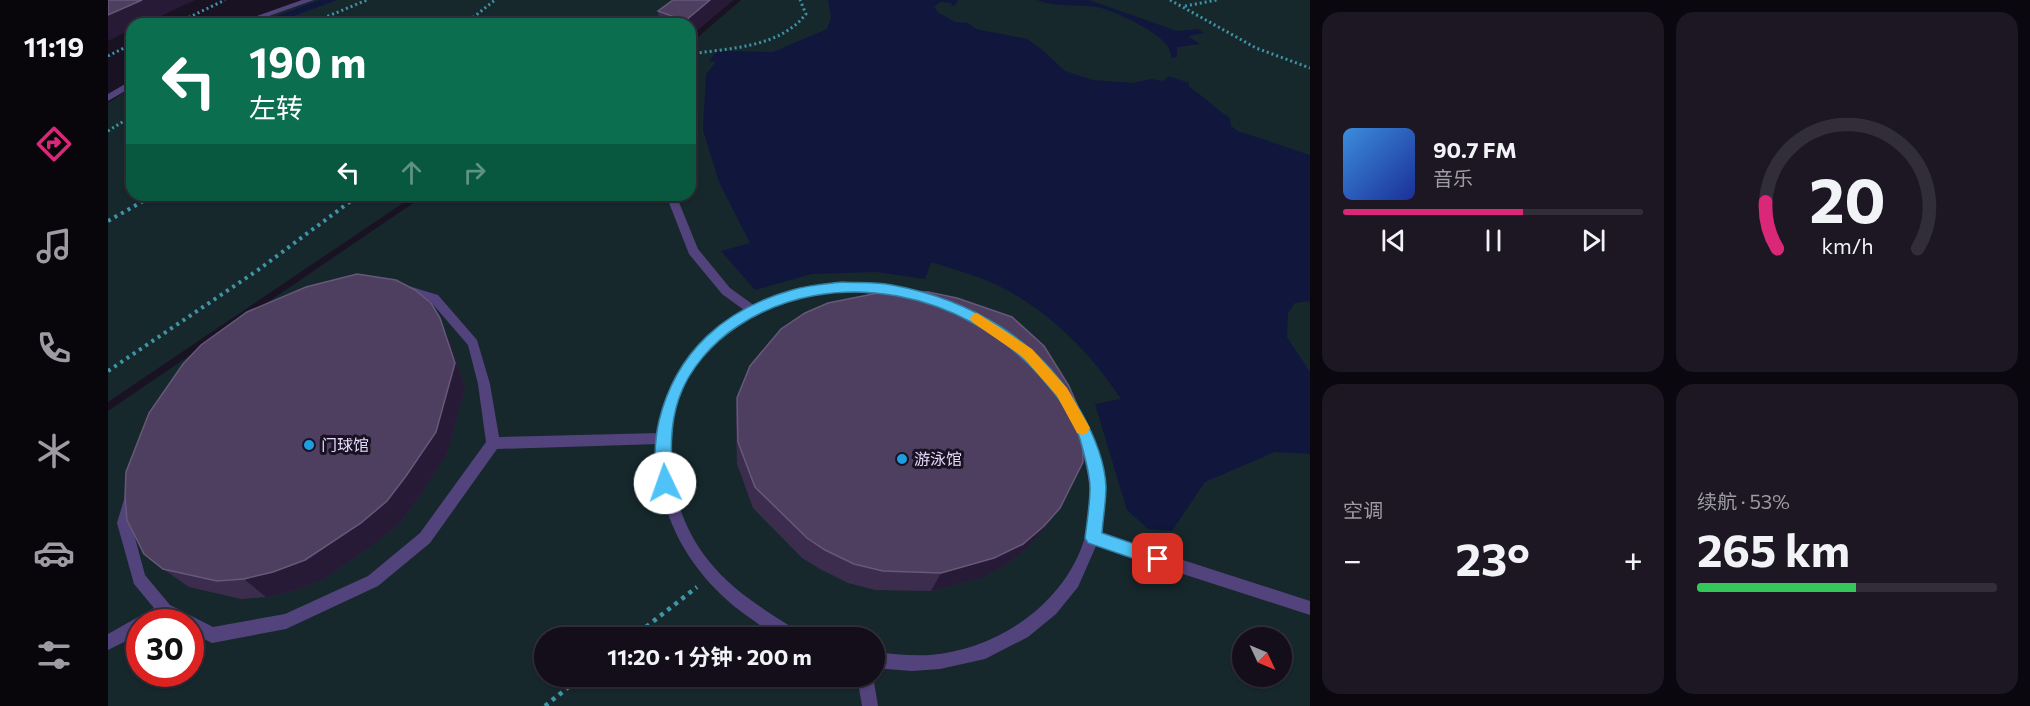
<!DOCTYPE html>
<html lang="zh">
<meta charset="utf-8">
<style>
body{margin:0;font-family:Commissioner,"Noto Sans SC",sans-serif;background:#1c1723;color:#f1f3f6;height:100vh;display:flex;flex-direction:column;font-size:22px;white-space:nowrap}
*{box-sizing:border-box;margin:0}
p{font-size:20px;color:#9d9ca2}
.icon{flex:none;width:33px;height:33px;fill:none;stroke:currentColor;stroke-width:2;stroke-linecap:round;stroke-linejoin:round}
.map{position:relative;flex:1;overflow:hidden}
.sheet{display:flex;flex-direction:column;gap:12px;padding:12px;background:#0a080e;width:720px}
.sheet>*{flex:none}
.hud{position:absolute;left:18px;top:18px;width:570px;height:183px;border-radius:18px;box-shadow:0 2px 4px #0004,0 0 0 2px #322e39;background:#0b6e4f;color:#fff;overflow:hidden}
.needle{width:39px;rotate:134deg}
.tools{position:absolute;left:1124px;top:627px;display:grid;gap:12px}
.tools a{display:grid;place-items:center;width:60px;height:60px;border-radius:50%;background:#130e1a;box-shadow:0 2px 4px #0004,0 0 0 2px #322e39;font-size:30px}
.speed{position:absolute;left:18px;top:609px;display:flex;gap:12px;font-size:30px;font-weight:700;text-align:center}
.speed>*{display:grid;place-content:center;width:78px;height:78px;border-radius:50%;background:#130e1a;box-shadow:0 2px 4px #0004,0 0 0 2px #322e39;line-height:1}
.speed .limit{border:9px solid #d22;background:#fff;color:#111}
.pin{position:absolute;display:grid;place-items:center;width:51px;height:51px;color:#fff;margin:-26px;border-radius:12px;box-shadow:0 3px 9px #0006}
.me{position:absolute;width:66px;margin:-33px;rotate:357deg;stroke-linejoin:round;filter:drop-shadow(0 0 4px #0008)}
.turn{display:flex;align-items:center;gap:21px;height:126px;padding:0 24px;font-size:27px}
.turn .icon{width:78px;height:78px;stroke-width:2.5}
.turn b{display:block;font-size:42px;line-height:51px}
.lanes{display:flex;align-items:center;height:57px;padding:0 24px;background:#0003;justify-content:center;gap:30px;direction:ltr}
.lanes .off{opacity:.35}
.big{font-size:45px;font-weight:700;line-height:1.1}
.sheet .tile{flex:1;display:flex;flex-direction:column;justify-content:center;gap:9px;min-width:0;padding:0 21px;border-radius:18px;background:#1c1723}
.sheet .dial{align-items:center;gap:0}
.dial svg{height:156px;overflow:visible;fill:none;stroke:#322e39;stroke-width:7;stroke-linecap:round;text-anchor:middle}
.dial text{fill:#f1f3f6;stroke:none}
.song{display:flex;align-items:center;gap:18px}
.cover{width:72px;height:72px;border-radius:9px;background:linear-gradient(135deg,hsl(210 70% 55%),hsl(230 70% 35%))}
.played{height:6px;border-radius:3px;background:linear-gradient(90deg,#db2777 60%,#322e39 60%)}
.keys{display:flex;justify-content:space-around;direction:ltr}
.heat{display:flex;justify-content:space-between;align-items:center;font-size:33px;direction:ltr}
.charge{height:9px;border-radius:4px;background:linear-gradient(90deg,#34c759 53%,#322e39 0)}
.sheet .tiles{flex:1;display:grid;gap:12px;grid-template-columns:repeat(2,1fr)}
.trip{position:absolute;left:426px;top:627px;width:351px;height:60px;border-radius:30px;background:#130e1a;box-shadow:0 2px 4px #0004,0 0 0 2px #322e39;font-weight:700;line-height:60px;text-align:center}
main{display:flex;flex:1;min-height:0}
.tabs{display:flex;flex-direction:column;width:108px;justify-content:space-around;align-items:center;background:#08060a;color:#9d9ca2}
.tabs .icon{width:42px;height:42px}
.tabs .on{color:#db2777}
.tabs b{font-size:27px;color:#f1f3f6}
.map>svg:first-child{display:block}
.green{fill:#16282c;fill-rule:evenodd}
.water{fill:#11163d}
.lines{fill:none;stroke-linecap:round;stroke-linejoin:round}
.path-far2{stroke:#3f95a8;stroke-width:3;stroke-dasharray:2 3;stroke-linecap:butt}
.path-far1{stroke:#3f95a8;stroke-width:4;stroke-dasharray:3 4.5;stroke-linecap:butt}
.path{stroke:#3f95a8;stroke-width:4.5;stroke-dasharray:4 5;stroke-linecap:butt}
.lane{fill:#53437c;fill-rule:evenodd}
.street{fill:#53437c;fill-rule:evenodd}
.wall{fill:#3c2d4f}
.shaded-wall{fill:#261a36}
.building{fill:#4e3f61;stroke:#665879;stroke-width:1.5}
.route{fill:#4fc3f7;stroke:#337fa1;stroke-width:1.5}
.slow{fill:#f59e0b}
.poi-dot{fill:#1e9ee1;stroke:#191223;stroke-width:2}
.labels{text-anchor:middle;stroke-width:6;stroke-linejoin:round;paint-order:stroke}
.poi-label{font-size:16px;fill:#e5d9fa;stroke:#191223;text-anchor:start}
</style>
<main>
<nav class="tabs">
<b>11:19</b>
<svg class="icon on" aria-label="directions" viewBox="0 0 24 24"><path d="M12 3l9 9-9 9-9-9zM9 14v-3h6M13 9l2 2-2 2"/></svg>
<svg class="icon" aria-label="music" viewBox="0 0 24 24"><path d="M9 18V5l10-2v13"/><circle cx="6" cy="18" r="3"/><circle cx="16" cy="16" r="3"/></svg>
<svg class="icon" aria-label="phone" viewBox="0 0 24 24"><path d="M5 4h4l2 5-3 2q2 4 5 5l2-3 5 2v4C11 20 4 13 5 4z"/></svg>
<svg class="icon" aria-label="climate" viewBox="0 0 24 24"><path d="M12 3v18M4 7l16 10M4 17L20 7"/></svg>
<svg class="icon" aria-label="car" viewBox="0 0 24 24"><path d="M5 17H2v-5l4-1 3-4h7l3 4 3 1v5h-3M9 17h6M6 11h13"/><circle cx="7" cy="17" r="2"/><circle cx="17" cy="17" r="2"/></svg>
<svg class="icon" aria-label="filters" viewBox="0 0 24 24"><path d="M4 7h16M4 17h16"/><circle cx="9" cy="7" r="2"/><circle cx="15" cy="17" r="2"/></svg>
</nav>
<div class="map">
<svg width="1202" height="706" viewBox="0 0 1202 706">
<rect width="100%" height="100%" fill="#191223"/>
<g class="green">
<polygon points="197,0 584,0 554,24 131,24"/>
<path d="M633,0H1202V706H0V411L317,195H582V44ZM32,622H82V674H32ZM436,638H766V676H436ZM1134,638H1173V676H1134Z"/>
<polygon points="24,87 24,195 307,195 0,402 0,103"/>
</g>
<g class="water">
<polygon points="212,0 229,0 164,24 146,24"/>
<path d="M720,0H850L847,5L843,6L844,3L832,2L826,7L831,13L847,22L860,23L868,29L919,39L932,48L957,71L985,80L1025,83L1043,79L1055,81L1061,76L1081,83V87C1096,96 1107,109 1122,118L1123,126L1130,131L1202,155V301L1187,303L1180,313L1179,337L1202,372V454L1167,452L1097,482L1064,531L1040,529L1019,510L987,404L1013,399C982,352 940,310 889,285C868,275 845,269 823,262L817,279L768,272L704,274L647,290L613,251L642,243L611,182L595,130L598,74L608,62L601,61L609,51L665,52L719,29L723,17Z"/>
<path d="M929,0H981L1069,31L1090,29L1096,33L1080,36L1092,44L1069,47V57L1064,58C1063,54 1061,48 1059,45C1048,31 1006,10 989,7C969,4 948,8 929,0Z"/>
</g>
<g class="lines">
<g class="path-far2">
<polyline points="1062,0 1148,48 1202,68"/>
<polyline points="1077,6 1109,0"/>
<polyline points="67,24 117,0"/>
<polyline points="201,24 259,0"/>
<polyline points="357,24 387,0"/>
<path d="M582,54C622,48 671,48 698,14L692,0"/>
<polyline points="0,56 24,44"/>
<polyline points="0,131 24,116"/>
</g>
<g class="path-far1">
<polyline points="0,221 46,195"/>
<polyline points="0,371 150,270 251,195"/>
</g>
<g class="path">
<polyline points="524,638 589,587"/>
<polyline points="437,706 474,676"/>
</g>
<g class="lane">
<polygon points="194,0 206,0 138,24 126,24"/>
<polygon points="24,80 24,87 0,101 0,94"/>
</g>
<g class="street">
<path d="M558,195H568L590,249L622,288L647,306C705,282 747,282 808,292L814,296L808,300C778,295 748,290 717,294C657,303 597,334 574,392C571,399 567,407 566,414C564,422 565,432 564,441C561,484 573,526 600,560C625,592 660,612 693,633L695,638C689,638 679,639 673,637C662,634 651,624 642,618C585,579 545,514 551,444L389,449L322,543L270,586L178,629L104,643L82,632V622H65L57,618L50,622H32V634L0,650V634L46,608L26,584L9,523L17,496L22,494L27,496L29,500L23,523L37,575L62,605L105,627L177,614L260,576L312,533L378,442L370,384L360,345L322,301L290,291L288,288L290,285L294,284L330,295L369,340L382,384L391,437L552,433C556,387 580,350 617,323C623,318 629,313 636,310L614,294L581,254Z"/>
<path d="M966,408L970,409C990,448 1002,490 991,533L1202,601V615L988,546L970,587L948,614L920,637L877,659L832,669L804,671L766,668V652C785,654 803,656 822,655C908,648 993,576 981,483C978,458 969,436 960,413L962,409Z"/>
<polygon points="749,676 765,676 770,706 754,706"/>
</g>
</g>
<g class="wall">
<polygon points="625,0 582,36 582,24 551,24 550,11"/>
<polygon points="342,342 357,387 339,455 311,497 293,522 268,543 216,579 186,591 158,597 133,599 81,587 55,569"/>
<polygon points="629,398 952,508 936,528 921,546 900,564 873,578 823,591 767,590 740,583 712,569 694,558 645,508 629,464 628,421"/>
</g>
<g class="shaded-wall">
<polygon points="34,0 87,0 36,24 24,24 24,29 0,41 0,15"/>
<polygon points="602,0 625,0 582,36 582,24 577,24 577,21"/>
<polygon points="332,318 342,342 357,387 339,455 311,497 293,522 268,543 216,579 186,591 158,597 136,579"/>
<polygon points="952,508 936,528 921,546 900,564 873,578 823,591 833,573"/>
</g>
<g class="building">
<polygon points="0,0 34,0 0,15"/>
<polygon points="565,0 602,0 577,21 550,11"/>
<polygon points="249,274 288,280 307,290 323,303 332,318 347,363 328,432 298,476 279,501 253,523 197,560 165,572 136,579 109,581 55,569 36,554 19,520 17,497 18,472 41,413 75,364 93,345 139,312 198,287"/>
<polygon points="820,292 849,298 904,317 936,346 961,386 970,407 974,430 975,462 952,508 936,526 915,544 886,558 833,573 775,571 746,564 717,550 699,538 647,487 630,442 629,398 642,366 673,329 697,313 720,303 770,293"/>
</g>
<path class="route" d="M734,282C751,283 768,282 784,285C861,299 933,340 972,410C985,433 997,461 998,487C998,502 995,518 994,533L1056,554L1059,559L1056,565L1050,567L980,543L977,538C979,522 982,504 982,488C982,473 976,454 972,439C965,415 947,393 931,375C857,292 725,263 630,326C605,342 581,369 571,398C561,427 563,454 565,483L563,488L557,490L552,488C544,472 547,438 551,421C568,351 617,309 684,290C700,285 718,284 734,282Z"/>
<polygon class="slow" points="869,313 924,349 959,388 982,428 979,433 974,435 969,433 949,396 915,357 864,322 862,318 864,315"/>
<g class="poi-dot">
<circle cx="201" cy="445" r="6"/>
<circle cx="794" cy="459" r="6"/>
</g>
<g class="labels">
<g class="poi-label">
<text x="213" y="451">门球馆</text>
<text x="806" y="465">游泳馆</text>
</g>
</g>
</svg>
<div class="tools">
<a><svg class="needle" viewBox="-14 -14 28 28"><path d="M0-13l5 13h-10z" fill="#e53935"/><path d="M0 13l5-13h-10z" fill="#9d9ca2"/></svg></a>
</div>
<div class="speed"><div class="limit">30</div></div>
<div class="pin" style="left:1050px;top:559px;background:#d93025"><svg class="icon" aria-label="arrive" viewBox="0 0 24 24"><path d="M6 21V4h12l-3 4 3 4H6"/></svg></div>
<svg class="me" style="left:557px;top:483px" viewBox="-20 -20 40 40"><circle r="19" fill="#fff"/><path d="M0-13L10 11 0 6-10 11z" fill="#4fc3f7"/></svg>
<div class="trip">11:20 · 1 分钟 · 200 m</div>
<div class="hud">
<div class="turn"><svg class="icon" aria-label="left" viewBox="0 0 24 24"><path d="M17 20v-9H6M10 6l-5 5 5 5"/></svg><div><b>190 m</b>左转</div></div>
<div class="lanes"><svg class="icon" aria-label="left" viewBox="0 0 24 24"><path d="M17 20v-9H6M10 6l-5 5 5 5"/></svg><svg class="icon off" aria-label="ahead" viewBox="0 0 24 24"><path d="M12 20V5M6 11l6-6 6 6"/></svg><svg class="icon off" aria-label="right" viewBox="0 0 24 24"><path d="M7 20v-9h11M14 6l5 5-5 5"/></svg></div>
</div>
</div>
<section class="sheet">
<div class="tiles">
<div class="tile">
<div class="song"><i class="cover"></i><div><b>90.7 FM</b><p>音乐</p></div></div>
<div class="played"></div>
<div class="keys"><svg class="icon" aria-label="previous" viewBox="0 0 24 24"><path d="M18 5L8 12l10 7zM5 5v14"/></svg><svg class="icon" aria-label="pause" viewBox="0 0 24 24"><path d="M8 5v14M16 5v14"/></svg><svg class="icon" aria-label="next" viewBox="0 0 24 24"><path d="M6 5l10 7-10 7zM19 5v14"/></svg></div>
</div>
<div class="tile dial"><svg viewBox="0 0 100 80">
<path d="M14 69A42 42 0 1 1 86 69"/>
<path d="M14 69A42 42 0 0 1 8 45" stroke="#db2777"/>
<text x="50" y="56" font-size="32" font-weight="700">20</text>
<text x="50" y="72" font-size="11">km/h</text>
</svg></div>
<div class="tile"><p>空调</p>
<div class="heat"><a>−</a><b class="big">23°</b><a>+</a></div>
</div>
<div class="tile"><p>续航 · 53%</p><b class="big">265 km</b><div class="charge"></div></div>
</div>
</section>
</main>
